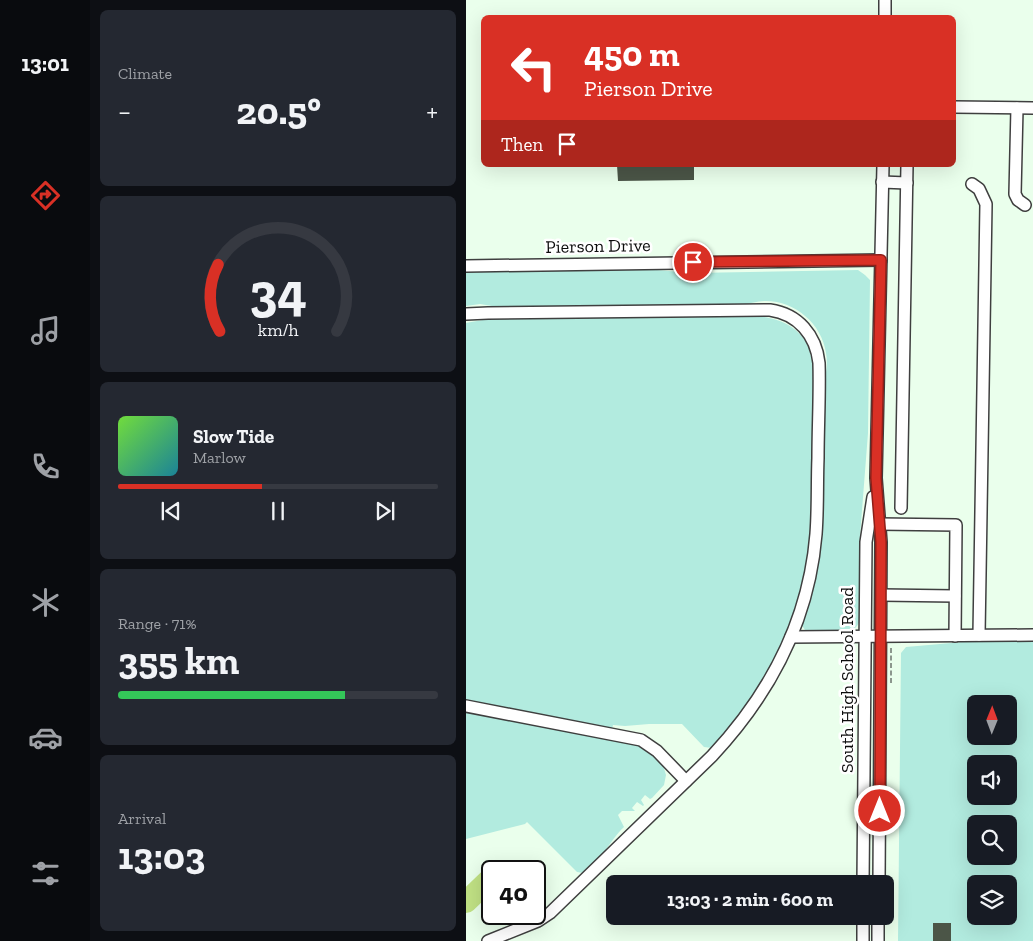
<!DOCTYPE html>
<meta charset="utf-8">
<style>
body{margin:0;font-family:"Zilla Slab",serif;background:#242831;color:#f1f3f6;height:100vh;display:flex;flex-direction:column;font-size:19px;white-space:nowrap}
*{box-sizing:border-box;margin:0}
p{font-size:16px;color:#9ea1a6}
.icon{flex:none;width:28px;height:28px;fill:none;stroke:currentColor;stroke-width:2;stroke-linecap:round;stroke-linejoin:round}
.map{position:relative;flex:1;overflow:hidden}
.panel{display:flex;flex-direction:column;gap:10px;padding:10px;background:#0d0f14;width:376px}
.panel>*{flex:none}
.guide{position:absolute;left:15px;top:15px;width:475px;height:152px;border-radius:8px;box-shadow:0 5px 20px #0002;background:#d93025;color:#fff;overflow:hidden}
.needle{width:32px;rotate:1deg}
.tools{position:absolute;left:501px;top:695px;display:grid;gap:10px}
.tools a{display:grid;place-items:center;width:50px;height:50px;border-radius:8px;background:#171b24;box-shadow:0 5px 20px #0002;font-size:25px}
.speed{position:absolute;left:15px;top:860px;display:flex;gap:10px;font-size:25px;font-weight:700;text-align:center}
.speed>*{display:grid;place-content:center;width:65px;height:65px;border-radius:50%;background:#171b24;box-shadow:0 5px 20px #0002;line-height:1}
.speed .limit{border:2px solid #111;border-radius:8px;background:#fff;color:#111}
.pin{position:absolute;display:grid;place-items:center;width:42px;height:42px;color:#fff;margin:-21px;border:2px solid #fff;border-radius:50%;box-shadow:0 1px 5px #0007}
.me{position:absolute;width:55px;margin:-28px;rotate:0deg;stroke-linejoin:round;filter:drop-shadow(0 0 4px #0008)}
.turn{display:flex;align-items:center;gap:18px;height:105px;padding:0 20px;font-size:22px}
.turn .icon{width:65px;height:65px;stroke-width:2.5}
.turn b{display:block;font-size:35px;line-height:42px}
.then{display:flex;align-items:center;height:48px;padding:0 20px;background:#0003;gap:10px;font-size:19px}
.big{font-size:38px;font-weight:800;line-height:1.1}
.panel .card{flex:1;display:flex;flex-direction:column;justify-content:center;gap:8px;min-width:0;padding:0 18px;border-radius:8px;background:#242831}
.panel .dial{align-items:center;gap:0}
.dial svg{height:130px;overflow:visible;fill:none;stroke:#363941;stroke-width:7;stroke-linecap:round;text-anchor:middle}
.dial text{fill:#f1f3f6;stroke:none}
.song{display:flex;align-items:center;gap:15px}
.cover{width:60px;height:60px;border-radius:8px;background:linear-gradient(135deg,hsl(100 70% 55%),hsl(190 70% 35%))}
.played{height:5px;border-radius:2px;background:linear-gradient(90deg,#d93025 45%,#363941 45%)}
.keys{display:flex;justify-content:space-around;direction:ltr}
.heat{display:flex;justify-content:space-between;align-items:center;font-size:28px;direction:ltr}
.charge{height:8px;border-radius:4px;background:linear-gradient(90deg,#34c759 71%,#363941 0)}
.trip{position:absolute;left:140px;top:875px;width:288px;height:50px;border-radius:8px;background:#171b24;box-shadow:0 5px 20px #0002;font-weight:800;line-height:50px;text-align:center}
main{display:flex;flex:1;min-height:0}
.menu{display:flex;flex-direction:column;width:90px;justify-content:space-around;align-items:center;background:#090b0e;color:#9ea1a6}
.menu .icon{width:35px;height:35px}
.menu .on{color:#d93025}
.menu b{font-size:22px;color:#f1f3f6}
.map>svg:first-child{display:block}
.green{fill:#b2ebdf;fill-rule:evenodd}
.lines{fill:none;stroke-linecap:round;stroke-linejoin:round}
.taxiway{stroke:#c0e184;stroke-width:22}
.building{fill:#4b5547}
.minor-casing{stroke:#3f3f3f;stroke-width:14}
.path{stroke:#2e2e2e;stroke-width:1;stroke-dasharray:5 2.5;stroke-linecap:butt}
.minor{stroke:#fff;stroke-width:11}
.route-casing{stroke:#8d1f18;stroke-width:12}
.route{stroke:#d93025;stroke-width:9}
.labels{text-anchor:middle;stroke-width:5;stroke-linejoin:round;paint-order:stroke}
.street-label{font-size:18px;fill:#0c0c0c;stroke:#fff}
</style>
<main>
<nav class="menu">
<b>13:01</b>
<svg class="icon on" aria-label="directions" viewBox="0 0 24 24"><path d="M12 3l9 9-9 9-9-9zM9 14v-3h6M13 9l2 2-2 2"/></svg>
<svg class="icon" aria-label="music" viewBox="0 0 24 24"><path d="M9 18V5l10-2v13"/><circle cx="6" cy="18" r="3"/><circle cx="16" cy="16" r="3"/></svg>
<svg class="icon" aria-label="phone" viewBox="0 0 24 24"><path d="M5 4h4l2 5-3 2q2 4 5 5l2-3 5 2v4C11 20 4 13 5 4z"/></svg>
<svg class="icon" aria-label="climate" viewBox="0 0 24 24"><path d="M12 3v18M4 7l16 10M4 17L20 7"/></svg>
<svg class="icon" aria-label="car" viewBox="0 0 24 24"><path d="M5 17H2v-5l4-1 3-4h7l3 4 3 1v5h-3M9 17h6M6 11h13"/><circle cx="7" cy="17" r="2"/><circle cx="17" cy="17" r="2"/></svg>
<svg class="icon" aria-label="filters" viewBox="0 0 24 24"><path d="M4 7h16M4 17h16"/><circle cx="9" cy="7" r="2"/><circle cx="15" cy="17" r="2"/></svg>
</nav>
<section class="panel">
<div class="card"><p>Climate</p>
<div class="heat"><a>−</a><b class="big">20.5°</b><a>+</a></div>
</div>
<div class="card dial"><svg viewBox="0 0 100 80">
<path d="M14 69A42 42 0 1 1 86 69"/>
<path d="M14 69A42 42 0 0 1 13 28" stroke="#d93025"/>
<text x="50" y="56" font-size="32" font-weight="700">34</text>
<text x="50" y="72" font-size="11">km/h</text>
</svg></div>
<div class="card">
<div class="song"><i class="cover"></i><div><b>Slow Tide</b><p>Marlow</p></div></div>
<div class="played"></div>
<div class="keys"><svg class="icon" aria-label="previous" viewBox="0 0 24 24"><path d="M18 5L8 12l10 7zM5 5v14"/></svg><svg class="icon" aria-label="pause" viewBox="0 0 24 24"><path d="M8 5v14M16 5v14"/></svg><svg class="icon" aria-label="next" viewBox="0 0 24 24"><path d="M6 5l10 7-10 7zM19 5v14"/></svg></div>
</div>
<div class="card"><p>Range · 71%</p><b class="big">355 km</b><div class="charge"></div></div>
<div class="card"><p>Arrival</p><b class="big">13:03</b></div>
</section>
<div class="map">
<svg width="567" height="941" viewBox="0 0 567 941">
<rect width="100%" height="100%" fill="#eaffec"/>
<g class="green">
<path d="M180,269L226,273L392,270L399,275L404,280L402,433L394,536V621L391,626L387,630L345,632L339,630L335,624L345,589L358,384C360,373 362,364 360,353C356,324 329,301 300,301C292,301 285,303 277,305L32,307L14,304L0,306V271Z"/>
<path d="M279,314C302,317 324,319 339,340C353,362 348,426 347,453C347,485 348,518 343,551C340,577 333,604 323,628C312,657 297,685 278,711C269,724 257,736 246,748L238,747L216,724H183L159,726L147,725L146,729L0,702V323L33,317Z"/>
<path d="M508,641H567V941H432L435,653L440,647ZM510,704H542V736H510ZM510,764H542V796H510ZM510,824H542V856H510ZM510,884H542V916H510Z"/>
<path d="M0,712L145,738L180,747L197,765L200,775L198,785L186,798L184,799L179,795L175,800L178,805L177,806L171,802L166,808L169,811H156L152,815L158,827C144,840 134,863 117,873L111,872L61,822L59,824L0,839Z"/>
</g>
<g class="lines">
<polyline class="taxiway" points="0,902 26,877"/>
</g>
<g class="building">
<polygon points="151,165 228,165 228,180 152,181"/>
<rect x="467" y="923" width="18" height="18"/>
</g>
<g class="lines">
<g class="minor-casing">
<g id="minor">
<polyline points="419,18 419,0"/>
<polyline points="488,107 567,108"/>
<polyline points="551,108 549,194 552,200 559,205"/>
<polyline points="416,182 441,183"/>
<polyline points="506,184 513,189 520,204 513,635"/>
<polyline points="0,266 415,260"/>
<path d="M0,314L22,313L304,310C332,314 350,335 353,363C354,394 352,426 352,458C351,483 352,508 350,534C343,620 304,694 246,756L84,913L72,921L22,941"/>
<polyline points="435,508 441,165"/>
<polyline points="413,524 490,525 489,636"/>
<polyline points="415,595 489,596"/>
<polyline points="325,637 567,635"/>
<polyline points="0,706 175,740 191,751 220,781"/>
<polyline points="397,884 400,542 407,497"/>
<polyline points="413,884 415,542 410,478 417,165"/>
<polyline points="397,941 397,916"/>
<polyline points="412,941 412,916"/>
</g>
</g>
<g class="path">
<polyline points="425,683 425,647"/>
<polyline points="422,913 422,887"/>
</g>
<use href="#minor" class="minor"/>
</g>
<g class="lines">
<g class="route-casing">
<polyline id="route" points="227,262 415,260 410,478 415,542 414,811"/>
</g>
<use href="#route" class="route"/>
</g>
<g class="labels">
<g class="street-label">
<text transform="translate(132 246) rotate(-1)" y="6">Pierson Drive</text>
<text transform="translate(381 680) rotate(-90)" y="6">South High School Road</text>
</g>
</g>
</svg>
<div class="tools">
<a><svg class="needle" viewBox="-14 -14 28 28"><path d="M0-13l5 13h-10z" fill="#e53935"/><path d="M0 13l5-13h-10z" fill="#9ea1a6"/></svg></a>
<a><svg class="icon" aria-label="sound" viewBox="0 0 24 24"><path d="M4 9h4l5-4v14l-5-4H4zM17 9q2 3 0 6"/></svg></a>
<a><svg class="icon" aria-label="search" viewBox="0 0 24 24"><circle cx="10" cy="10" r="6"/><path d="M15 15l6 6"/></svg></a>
<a><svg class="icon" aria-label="layers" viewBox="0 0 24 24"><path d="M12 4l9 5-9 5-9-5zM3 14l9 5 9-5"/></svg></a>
</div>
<div class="speed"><div class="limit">40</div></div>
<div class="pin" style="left:227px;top:262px;background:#d93025"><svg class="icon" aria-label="arrive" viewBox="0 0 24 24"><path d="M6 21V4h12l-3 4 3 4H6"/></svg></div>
<svg class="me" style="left:414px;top:811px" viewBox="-20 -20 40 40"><circle r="17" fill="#d93025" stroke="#fff" stroke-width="3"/><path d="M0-11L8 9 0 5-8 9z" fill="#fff"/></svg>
<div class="trip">13:03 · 2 min · 600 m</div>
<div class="guide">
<div class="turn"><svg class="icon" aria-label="left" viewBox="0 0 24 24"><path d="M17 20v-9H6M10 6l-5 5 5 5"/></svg><div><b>450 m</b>Pierson Drive</div></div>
<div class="then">Then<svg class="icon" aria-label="arrive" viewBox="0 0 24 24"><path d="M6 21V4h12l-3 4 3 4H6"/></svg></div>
</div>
</div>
</main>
